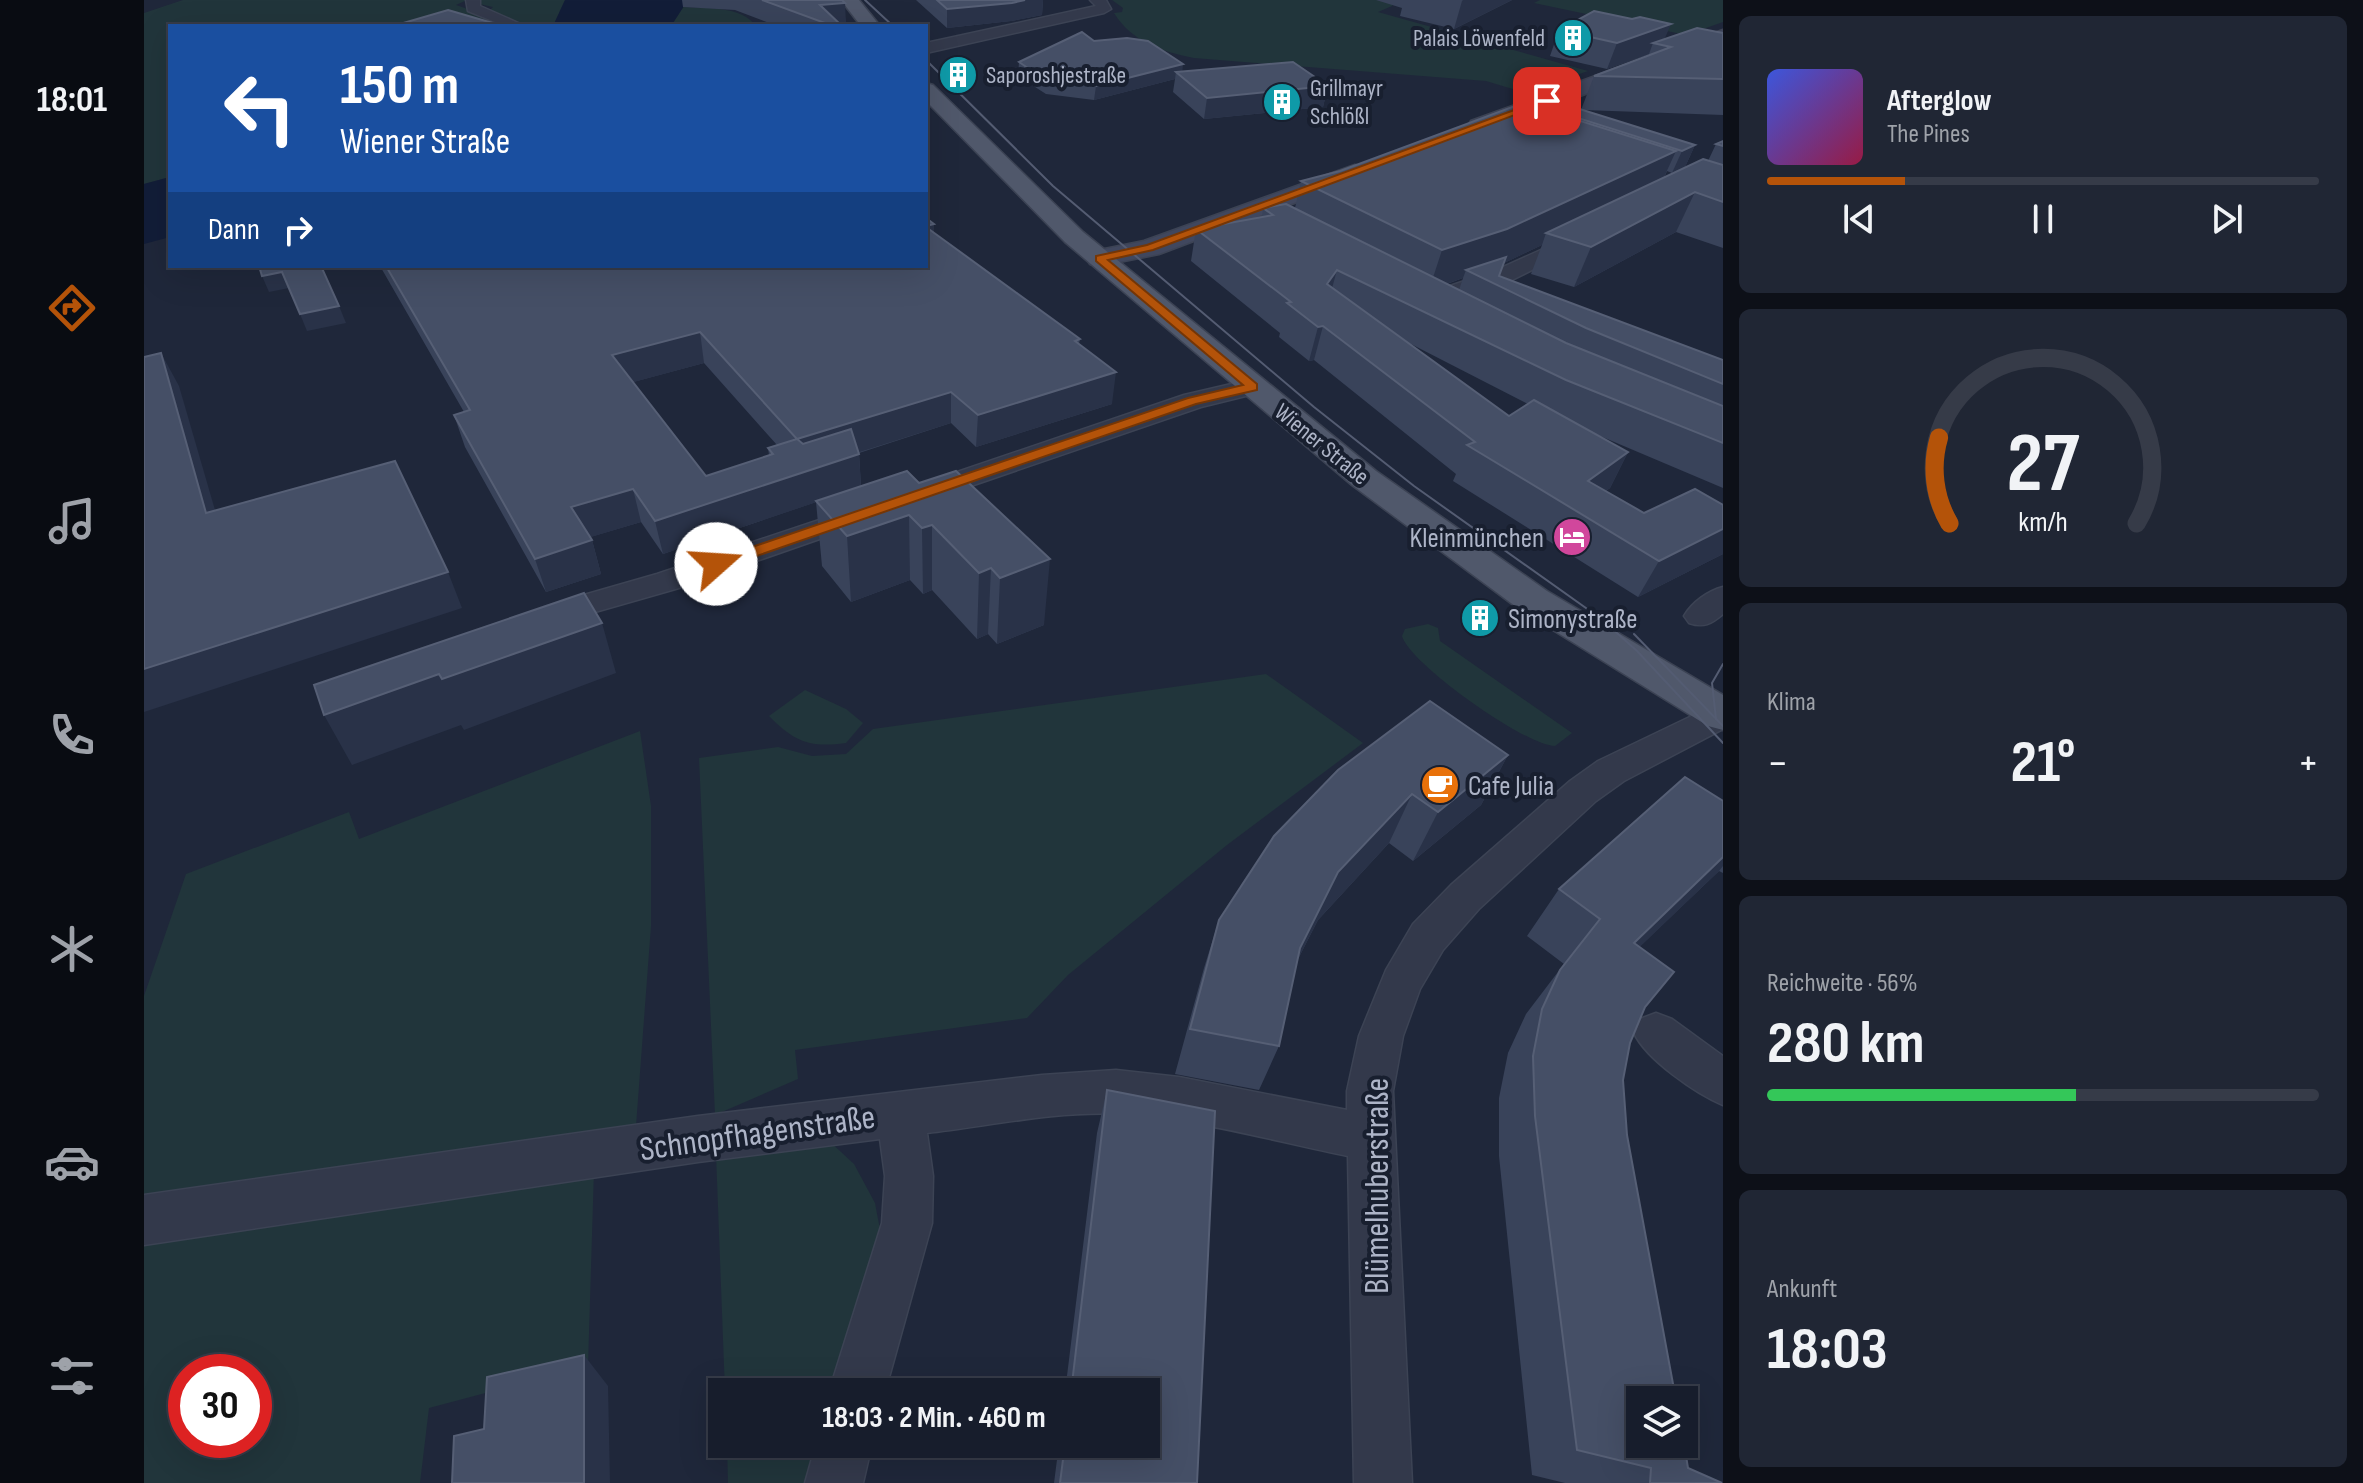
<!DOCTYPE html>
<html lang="de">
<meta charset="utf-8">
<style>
body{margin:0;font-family:"Sofia Sans Condensed",sans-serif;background:#202634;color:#f1f3f6;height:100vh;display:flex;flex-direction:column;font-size:30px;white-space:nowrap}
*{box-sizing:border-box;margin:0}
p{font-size:26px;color:#9ea2a9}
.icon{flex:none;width:44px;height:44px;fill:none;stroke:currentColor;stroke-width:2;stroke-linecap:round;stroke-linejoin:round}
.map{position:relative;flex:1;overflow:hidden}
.drawer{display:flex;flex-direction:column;gap:16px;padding:16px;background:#0d1018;width:640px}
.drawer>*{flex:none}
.banner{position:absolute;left:24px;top:24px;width:760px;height:244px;border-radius:0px;box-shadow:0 8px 32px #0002,0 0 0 2px #363b48;background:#1a4fa0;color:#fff;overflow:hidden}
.controls{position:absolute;left:1482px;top:1386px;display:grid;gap:16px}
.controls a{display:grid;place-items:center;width:72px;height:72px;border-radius:0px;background:#171d2c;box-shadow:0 8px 32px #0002,0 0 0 2px #363b48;font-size:40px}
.speed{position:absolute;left:24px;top:1354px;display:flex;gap:16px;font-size:40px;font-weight:700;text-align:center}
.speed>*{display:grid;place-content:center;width:104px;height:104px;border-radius:50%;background:#171d2c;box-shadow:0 8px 32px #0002,0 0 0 2px #363b48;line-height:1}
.speed .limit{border:12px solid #d22;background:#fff;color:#111}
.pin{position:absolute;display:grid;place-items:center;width:68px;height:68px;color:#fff;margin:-34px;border-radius:16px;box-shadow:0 4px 12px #0006}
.me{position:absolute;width:88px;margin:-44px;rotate:71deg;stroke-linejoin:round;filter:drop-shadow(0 0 6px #0008)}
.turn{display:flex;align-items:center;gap:28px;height:168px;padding:0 40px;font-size:36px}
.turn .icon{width:104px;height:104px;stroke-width:2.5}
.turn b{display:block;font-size:56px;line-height:68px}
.then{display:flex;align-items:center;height:76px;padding:0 40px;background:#0003;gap:16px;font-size:30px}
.big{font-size:60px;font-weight:700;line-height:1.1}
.drawer .tile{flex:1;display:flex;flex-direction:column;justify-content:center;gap:12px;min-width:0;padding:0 28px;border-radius:12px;background:#202634}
.drawer .dial{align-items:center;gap:0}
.dial svg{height:208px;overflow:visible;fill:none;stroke:#363b48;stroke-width:7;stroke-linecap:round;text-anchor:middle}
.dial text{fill:#f1f3f6;stroke:none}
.song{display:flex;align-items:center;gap:24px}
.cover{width:96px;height:96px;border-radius:12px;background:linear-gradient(135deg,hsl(230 70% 55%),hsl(340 70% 35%))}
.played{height:8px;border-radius:4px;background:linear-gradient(90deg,#b45309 25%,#363b48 25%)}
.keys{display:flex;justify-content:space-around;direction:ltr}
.heat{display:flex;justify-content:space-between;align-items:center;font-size:44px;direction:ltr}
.charge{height:12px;border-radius:6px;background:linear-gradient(90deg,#34c759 56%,#363b48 0)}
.trip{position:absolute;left:564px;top:1378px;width:452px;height:80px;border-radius:0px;background:#171d2c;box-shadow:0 8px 32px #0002,0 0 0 2px #363b48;font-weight:700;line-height:80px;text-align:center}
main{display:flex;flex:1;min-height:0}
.menu{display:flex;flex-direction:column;width:144px;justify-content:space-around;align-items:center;background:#090c12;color:#9ea2a9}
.menu .icon{width:56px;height:56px}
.menu .active{color:#b45309}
.menu b{font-size:36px;color:#f1f3f6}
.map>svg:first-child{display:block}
.green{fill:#21353b;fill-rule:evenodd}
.water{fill:#121d38}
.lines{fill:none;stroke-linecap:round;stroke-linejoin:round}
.street-casing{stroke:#3c4354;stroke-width:3}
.secondary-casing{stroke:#3c4354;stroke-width:3}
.primary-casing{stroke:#3c4354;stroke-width:3}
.street{fill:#33394b;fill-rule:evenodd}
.secondary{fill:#40475e;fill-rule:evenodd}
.primary{fill:#50586b;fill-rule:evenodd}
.tram{stroke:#545c72;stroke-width:2}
.wall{fill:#39435a;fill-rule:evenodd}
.shaded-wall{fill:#293248}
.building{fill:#454f66;stroke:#565f75;stroke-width:2;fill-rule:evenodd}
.route{fill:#b45309;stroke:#753606;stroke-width:2}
.labels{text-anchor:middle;stroke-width:8;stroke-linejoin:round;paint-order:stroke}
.far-poi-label{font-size:24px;fill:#adb4c7;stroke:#181f2f;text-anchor:start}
.far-street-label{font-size:24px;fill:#adb4c7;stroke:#181f2f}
.poi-label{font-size:28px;fill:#adb4c7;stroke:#181f2f;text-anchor:start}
.near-street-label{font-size:34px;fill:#adb4c7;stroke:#181f2f}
</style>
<main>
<nav class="menu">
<b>18:01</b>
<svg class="icon active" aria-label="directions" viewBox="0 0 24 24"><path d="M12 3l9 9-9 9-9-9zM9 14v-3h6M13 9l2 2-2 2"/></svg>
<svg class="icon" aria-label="music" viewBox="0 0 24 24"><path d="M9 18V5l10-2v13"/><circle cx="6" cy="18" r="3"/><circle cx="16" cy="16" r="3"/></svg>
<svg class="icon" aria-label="phone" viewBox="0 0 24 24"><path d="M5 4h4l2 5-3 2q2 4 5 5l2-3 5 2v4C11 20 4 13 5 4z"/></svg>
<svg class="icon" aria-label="climate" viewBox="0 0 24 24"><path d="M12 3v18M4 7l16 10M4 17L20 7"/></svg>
<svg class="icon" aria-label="car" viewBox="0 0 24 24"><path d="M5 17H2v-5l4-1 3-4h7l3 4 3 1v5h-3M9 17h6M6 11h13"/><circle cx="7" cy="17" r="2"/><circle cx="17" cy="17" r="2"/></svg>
<svg class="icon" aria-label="filters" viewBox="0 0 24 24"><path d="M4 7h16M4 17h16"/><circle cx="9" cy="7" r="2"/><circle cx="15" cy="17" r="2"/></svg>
</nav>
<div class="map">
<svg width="1579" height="1483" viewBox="0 0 1579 1483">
<rect width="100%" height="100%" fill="#1f273a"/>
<g class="green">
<polygon points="39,0 323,0 312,5 374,26 26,26 26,177 0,184 0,13"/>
<path d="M335,0H421L409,26H379C370,16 356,18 345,11L349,7L335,4Z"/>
<path d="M968,0H1251L1248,6L1234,12L1444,71L1382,93L1342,81L1050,58C1019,52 988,42 970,13L978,12L979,8Z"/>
<polygon points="1396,0 1579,0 1579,22 1542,35 1390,3"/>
<path d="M539,7C563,9 596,5 612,26H527Z"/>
<path d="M1284,624L1294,628L1296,641L1428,733L1411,746C1382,746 1266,664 1258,636L1261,629Z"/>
<polygon points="1122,674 1219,743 1083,845 924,975 883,1018 651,1050 654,1079 571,1115 555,758 634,747 668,756 702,754 729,729"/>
<path d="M661,690L702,709L719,723L702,743C665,748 651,742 625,716Z"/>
<polygon points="496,731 507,806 507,926 492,1126 0,1198 0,996 42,874 205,812 215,839"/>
<polygon points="683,1139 710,1164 731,1203 738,1240 691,1392 581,1392 572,1154"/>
<path d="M450,1170L444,1366L285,1408L276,1483H0V1238ZM42,1372H110V1440H42Z"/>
<polygon points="583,1444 676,1444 666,1483 584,1483"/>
</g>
<g class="water">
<polygon points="421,0 544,0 527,26 409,26"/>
<polygon points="26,177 26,237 0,244 0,184"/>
</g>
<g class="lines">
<g class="street-casing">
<g id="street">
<polygon points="322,0 336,0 336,6 381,26 361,26 324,11"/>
<polygon points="946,0 962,0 967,9 960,13 782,53 782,43 952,6"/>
<polygon points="1437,232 1448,238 1444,242 1366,281 1311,299 1303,297 1300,292 1303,287 1350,271"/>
<polygon points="1109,379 1118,382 1122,387 1118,392 1057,407 786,500 776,503 766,500 762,494 766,488 1040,395"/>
<polygon points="720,505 730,508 735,514 730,520 535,588 437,616 426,613 421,606 426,599 513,574"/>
<path d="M1579,587V614C1567,624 1560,628 1545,623L1540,616C1548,602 1564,591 1579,587Z"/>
<path d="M1579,701V729L1480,781L1452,801L1335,909L1299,950L1276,989L1259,1036L1249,1091L1268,1483H1210L1204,1156C1129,1141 1051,1118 974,1114C911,1111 845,1126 783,1133L789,1176L788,1223L741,1392H685L738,1223L741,1176L736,1139L554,1162L0,1245V1195L554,1116L898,1075L972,1070L1035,1077L1203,1110V1091L1215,1036L1242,970L1269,924L1307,885L1426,781L1454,761Z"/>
<path d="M1512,1013L1528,1019L1579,1056V1105C1552,1094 1502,1059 1490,1033L1496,1019Z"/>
<polygon points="672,1444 728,1444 719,1483 661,1483"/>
</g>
</g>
<g class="secondary-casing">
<g id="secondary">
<polygon points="1579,30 1579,42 1343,131 1335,133 1324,126 1327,121"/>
<polygon points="1211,165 1219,167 1223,172 1219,177 1015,254 955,266 946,264 942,258 946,252 1000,241"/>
</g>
</g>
<g class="primary-casing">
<g id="primary">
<polygon points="697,0 715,0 736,26 717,26"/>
<polygon points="782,83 789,85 939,232 1232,471 1403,591 1579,695 1579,730 1564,726 1375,609 1208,485 921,242 782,101"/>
</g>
</g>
<use href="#street" class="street"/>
<use href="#secondary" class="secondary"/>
<use href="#primary" class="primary"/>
<g class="tram">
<polyline points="721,0 749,26"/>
<polyline points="782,60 909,186 1170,407 1270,486 1456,618 1493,651 1579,743"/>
<polyline points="1490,634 1579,726"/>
<polyline points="1572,719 1568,683 1579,664"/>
</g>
</g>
<g class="wall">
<polygon points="538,0 698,0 702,23 696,24 698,26 633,26 591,10 539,7"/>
<polygon points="772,0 899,0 898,15 867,21 803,28"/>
<polygon points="1232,0 1368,0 1310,29 1256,16 1258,8"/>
<path d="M1415,30L1521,39L1579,33V115L1440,110L1551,145L1541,167L1528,173L1523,171L1520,178L1564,161L1572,144L1579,141V248L1532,232L1430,287L1387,274L1398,245L1360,263L1355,276L1579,360V488L1449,433L1484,452L1466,488L1462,491L1500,513L1579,554L1494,597L1309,481L1312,474L1170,360L1165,361L1135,337L1136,333L1047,261L1052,229L1118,217L1119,208H1151L1157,181L1196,171L1398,109L1399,107L1437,110L1450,76L1504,56L1505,54L1463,69L1406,56ZM1319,278L1315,290L1303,284ZM1265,343L1384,404L1365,416Z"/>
<polygon points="950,41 1038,72 1184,86 1179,107 1060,119 1029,92 1031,79 950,100 902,94 874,76 875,62"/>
<path d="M790,224V233L936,339L935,344L968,404L832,447L807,423L715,453L717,486L763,471L900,625L853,644L844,634L833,639L788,590L779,594L766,580L707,602L678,566L672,502L519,554L497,522L446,537L448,540L457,574L402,592L321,447L310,415L320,412L236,266H782ZM560,363L633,445L624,448L625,455L562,476L489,382Z"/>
<polygon points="1364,755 1337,805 1269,861 1245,843 1174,920 1153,961 1135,1046 1115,1090 1031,1074 1060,968 1075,920 1130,836"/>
<polygon points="1579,801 1579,873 1575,871 1495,947 1501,1007 1486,1043 1479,1080 1483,1135 1544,1468 1578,1483 1421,1483 1388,1475 1355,1156 1355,1098 1364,1053 1382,1014 1420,964 1383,936 1415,889"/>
<polygon points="963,1090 1053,1483 910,1483 915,1444 1002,1444 1002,1392 921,1392 953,1133"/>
</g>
<g class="shaded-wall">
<polygon points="881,0 899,0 898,15 867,21 803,28 803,9"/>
<polygon points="1319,0 1368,0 1310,29 1318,1"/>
<polygon points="701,3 702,23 687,25 676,5"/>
<polygon points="1527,24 1518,45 1509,43 1505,54 1463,69 1473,43"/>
<polygon points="1039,64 1038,77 1032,72 1031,79 950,100 952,86"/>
<polygon points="1184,86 1179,107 1060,119 1063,98"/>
<polygon points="1551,145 1541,167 1528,173 1538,151"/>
<polygon points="1532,151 1515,188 1402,233 1398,245 1360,263 1322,270 1319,278 1285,290 1298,250"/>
<polygon points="1551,192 1532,232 1430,287 1447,247"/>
<polygon points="790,224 790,253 782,226"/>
<polygon points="1193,270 1184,303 1183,284"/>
<polygon points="138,272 145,288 125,292 118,276"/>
<polygon points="195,306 202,323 163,331 156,314"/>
<polygon points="1179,326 1170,360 1165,361 1174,327"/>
<polygon points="556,332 560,363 475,386 468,355"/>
<polygon points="17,353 35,386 82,548 62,513"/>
<polygon points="972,372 968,404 832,447 834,415"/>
<polygon points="807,392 807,423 656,471 653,439"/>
<polygon points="1484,452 1466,488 1434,511 1444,481"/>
<polygon points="715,454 717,487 519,554 511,521"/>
<polygon points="489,489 497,522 437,540 427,507"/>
<polygon points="765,515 766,580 707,602 703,536"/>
<polygon points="788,525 788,590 779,594 778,528"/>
<polygon points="1579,529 1579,554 1494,597 1515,561"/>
<polygon points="448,540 457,574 402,592 391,559"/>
<polygon points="906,559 900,625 853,644 856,578"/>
<polygon points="847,568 844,634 833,639 835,573"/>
<polygon points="304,572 318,608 0,712 0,669"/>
<polygon points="458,623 472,673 320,730 317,725 208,765 180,715 295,674"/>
<polygon points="1364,755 1337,805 1269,861 1294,812"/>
<polygon points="1268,794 1245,843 1174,920 1136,994 1156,948 1194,872"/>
<polygon points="1579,857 1579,866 1575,871 1453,988 1490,943"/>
<polygon points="440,1355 464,1386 466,1483 440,1483"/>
</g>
<g class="building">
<polygon points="618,0 698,0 701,3 676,5 698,26 689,26"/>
<polygon points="793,0 881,0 868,3 803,9"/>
<polygon points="304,10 352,24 344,26 249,26"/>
<polygon points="1450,11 1488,19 1496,17 1527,24 1473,43 1415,30"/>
<polygon points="1553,28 1579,33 1579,79 1450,76 1527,47 1509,43"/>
<polygon points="938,32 950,41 983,38 1004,41 1039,64 952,86 903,81 875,62"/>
<polygon points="1149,62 1184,86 1063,98 1032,72"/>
<polygon points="1413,102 1551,145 1538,151 1399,107"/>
<polygon points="1379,103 1532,151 1363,229 1298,250 1157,181 1196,171"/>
<polygon points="1579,141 1579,146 1572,144"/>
<polygon points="1559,159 1579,165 1579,202 1551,192 1447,247 1402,233"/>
<polygon points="1142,204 1422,343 1579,406 1579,443 1422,380 1193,270 1183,284 1365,416 1390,400 1484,452 1444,481 1500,513 1551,489 1579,505 1579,529 1515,561 1323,445 1331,442 1179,326 1174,327 1143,303 1147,302 1052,229 1129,215 1119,208"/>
<polygon points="782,218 790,224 782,226"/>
<path d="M782,227L936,339L931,341L972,372L834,415L807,392L653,439L659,444L707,429L715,454L511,521L489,489L427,507L448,540L391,559L310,415L326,410L242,266H782ZM556,332L653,439L624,448L629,454L562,476L468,355Z"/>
<polygon points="1362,257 1355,276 1579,360 1579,384 1442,328 1322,270"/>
<polygon points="115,266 177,266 195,306 156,314 138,272 118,276"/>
<polygon points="17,353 62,513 251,461 304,572 0,669 0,357"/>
<polygon points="763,471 775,483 812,471 906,559 856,578 847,568 835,573 788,525 778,528 765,515 703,536 672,501"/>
<polygon points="440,593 458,623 298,679 295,674 180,715 170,685"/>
<polygon points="1286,701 1364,755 1294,812 1268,794 1194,872 1156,948 1135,1046 1046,1029 1075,920 1130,836 1194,770"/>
<polygon points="1541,777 1579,801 1579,857 1490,943 1530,972 1501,1007 1486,1043 1479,1080 1483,1135 1532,1400 1496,1400 1496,1444 1540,1444 1544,1468 1578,1483 1506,1483 1507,1468 1433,1450 1391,1116 1389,1056 1398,1009 1416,970 1456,919 1415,889"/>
<polygon points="963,1090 1071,1111 1053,1483 916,1483 921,1444 1002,1444 1002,1392 927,1392"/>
<polygon points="440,1355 440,1483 308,1483 310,1436 340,1429 343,1377"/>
</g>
<polygon class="route" points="1400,99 1408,101 1009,250 964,260 1113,384 1113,390 1052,404 578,568 567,568 565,564 567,561 1044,398 1099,385 952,261 952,256 1003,245"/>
<defs>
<g id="building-disc" transform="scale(2)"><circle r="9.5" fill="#0f9aa8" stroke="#181f2f"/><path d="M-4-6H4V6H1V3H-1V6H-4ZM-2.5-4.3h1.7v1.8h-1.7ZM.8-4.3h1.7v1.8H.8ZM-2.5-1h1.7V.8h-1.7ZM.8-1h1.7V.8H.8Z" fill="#fff"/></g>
<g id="hotel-disc" transform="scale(2)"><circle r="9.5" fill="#d1479c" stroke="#181f2f"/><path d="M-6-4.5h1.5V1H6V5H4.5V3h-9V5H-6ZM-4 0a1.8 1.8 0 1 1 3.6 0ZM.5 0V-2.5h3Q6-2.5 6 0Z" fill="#fff"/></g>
<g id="cafe-disc" transform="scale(2)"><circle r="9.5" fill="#e8710a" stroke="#181f2f"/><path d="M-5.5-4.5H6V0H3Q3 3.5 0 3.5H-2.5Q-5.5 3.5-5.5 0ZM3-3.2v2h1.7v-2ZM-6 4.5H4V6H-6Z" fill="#fff"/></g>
</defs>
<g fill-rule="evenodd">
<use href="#building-disc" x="1429" y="38"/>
<use href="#building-disc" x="814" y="75"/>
<use href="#building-disc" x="1138" y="102"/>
<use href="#hotel-disc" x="1428" y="537"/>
<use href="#building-disc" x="1336" y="618"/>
<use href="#cafe-disc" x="1296" y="785"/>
</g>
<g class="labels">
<g class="far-poi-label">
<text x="1401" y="46" text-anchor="end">Palais Löwenfeld</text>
<text x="842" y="83">Saporoshjestraße</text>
<text x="1166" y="96">Grillmayr<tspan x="1166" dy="28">Schlößl</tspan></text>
</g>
<g class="far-street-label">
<text transform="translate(1178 444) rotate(39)" y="8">Wiener Straße</text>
</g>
<g class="poi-label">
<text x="1400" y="547" text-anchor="end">Kleinmünchen</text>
<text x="1364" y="628">Simonystraße</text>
<text x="1324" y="795">Cafe Julia</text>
</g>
<g class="near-street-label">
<text transform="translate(613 1132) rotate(-8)" y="12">Schnopfhagenstraße</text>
<text transform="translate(1232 1186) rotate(-90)" y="12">Blümelhuberstraße</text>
</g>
</g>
</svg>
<div class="controls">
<a><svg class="icon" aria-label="layers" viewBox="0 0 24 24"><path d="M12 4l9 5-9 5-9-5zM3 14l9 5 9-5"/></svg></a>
</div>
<div class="speed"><div class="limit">30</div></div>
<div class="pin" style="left:1403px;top:101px;background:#d93025"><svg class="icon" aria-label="arrive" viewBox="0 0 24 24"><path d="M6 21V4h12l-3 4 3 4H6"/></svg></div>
<svg class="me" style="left:572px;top:564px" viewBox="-20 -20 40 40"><circle r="19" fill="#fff"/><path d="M0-13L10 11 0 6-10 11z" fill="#b45309"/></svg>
<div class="trip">18:03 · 2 Min. · 460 m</div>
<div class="banner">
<div class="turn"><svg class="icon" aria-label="left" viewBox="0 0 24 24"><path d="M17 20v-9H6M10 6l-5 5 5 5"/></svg><div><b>150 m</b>Wiener Straße</div></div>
<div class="then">Dann<svg class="icon" aria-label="right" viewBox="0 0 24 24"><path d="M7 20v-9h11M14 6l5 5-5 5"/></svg></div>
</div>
</div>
<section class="drawer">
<div class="tile">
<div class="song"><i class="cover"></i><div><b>Afterglow</b><p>The Pines</p></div></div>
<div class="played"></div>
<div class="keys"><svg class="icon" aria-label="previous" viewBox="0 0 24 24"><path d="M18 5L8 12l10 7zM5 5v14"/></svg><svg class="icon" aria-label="pause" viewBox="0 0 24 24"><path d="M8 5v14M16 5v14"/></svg><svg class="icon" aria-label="next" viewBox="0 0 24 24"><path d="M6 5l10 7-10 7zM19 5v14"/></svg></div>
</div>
<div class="tile dial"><svg viewBox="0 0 100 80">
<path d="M14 69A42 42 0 1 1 86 69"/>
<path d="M14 69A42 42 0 0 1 10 36" stroke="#b45309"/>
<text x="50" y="56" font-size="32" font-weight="700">27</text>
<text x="50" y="72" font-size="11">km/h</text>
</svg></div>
<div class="tile"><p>Klima</p>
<div class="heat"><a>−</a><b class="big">21°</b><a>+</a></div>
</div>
<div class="tile"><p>Reichweite · 56%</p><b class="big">280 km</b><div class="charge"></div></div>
<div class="tile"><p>Ankunft</p><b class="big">18:03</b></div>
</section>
</main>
